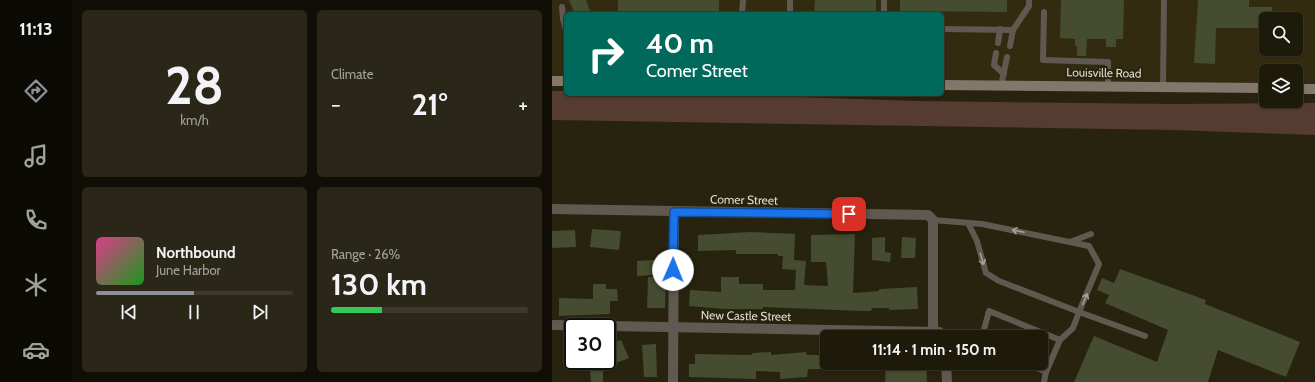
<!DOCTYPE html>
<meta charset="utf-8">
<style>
body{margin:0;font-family:Cabin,sans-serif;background:#2b2718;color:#f1f3f6;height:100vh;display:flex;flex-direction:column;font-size:15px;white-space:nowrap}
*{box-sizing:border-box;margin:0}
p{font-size:13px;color:#a1a19c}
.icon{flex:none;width:22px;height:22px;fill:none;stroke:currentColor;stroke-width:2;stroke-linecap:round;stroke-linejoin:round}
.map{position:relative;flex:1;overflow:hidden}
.sheet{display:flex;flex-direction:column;gap:10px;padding:10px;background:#100e06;width:480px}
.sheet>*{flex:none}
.guide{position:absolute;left:12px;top:12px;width:380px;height:84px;border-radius:6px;box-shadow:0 1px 3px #0004,0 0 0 1px #3c382b;background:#00695c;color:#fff;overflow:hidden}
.buttons{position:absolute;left:707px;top:12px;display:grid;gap:8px}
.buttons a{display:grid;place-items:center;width:44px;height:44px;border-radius:6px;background:#1e1a0a;box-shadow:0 1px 3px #0004,0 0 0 1px #3c382b;font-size:20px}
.speed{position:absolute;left:12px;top:318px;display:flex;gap:8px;font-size:20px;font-weight:700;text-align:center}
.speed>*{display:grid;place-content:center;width:52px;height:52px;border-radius:50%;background:#1e1a0a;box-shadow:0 1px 3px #0004,0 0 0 1px #3c382b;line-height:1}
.speed .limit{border:2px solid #111;border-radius:6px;background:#fff;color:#111}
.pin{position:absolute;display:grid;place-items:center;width:34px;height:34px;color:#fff;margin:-17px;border-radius:8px;box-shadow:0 2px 6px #0006}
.me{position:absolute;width:44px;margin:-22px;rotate:1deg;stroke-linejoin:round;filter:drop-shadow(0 0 3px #0008)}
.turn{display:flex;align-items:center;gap:14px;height:84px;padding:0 16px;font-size:18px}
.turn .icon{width:52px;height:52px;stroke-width:2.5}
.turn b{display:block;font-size:28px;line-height:34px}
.big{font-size:30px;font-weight:800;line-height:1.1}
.sheet .tile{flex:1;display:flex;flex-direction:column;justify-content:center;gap:6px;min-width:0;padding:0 14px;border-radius:6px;background:#2b2718}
.sheet .dial{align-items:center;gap:0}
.dial b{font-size:52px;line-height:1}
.song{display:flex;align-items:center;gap:12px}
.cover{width:48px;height:48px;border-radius:6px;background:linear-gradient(135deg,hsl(330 70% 55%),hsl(120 70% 35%))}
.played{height:4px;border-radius:2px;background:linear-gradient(90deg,#8c9099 50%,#3c382b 50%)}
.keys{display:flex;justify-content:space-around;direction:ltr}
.heat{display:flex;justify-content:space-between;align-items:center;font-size:22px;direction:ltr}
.charge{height:6px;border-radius:3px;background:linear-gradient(90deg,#34c759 26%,#3c382b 0)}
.sheet .tiles{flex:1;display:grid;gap:10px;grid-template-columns:repeat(2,1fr)}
.trip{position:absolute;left:268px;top:330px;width:228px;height:40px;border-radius:6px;background:#1e1a0a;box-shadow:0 1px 3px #0004,0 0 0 1px #3c382b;font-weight:800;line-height:40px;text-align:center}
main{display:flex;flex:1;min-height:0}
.tab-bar{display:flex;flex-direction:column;width:72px;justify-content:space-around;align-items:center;background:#0c0a04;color:#a1a19c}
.tab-bar .icon{width:28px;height:28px}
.tab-bar .selected{color:#8c9099}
.tab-bar b{font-size:18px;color:#f1f3f6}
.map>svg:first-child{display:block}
.built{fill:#322b0f;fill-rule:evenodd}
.green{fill:#553b30}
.building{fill:#454c2f}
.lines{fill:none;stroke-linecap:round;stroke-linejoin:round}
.service{stroke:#605951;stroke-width:6}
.minor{stroke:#605951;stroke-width:10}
.secondary{stroke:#82776a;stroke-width:10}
.oneway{stroke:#a5a096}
.route-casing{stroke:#114b97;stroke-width:10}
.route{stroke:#1a73e8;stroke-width:7}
.labels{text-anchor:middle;stroke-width:4;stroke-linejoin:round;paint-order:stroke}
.street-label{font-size:12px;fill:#dedbce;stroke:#28230e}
</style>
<main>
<nav class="tab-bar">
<b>11:13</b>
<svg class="icon selected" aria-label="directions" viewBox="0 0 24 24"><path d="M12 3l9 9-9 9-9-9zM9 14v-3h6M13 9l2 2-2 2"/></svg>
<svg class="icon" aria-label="music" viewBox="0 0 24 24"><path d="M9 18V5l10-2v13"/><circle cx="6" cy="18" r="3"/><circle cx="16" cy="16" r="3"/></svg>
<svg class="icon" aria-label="phone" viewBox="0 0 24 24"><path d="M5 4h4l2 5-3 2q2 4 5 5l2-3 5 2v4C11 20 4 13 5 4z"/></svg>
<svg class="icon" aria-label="climate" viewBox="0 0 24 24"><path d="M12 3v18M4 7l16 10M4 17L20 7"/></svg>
<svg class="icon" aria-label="car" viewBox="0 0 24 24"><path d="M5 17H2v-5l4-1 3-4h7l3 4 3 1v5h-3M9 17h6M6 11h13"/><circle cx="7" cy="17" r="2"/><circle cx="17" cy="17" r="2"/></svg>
</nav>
<section class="sheet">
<div class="tiles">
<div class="tile dial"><b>28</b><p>km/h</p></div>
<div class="tile"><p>Climate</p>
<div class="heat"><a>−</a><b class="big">21°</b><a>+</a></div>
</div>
<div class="tile">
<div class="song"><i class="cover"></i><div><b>Northbound</b><p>June Harbor</p></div></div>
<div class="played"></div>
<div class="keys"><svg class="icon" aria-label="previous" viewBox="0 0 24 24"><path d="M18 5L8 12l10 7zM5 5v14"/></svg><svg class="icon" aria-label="pause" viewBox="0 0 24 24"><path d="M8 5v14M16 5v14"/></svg><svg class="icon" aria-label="next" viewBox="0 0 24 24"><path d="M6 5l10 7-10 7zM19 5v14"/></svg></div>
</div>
<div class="tile"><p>Range · 26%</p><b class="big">130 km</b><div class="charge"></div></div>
</div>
</section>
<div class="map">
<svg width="763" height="382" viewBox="0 0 763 382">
<rect width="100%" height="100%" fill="#28230e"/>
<path class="built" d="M0,0H763V89H744V71H714V89L390,85V14H14V81H0ZM714,19H744V49H714Z"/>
<polygon class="green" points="0,91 14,91 14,94 162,94 363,101 621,104 763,103 763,135 621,130 0,120"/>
<g class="building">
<polygon points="17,0 34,0 39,14 23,14"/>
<rect x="66" y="0" width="101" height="14"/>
<polygon points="263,0 324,0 324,14 262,14"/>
<polygon points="348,0 455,0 455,12 348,11"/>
<polygon points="509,0 572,0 571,39 564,39 564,47 554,47 554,39 535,39 534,56 525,56 525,46 523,46 523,39 508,38"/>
<polygon points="646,0 697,0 697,7 720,7 720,19 714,19 714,28 664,28 663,64 642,63"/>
<polygon points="40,229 69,231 67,250 38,247"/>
<polygon points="23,230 24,247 0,248 0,231"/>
<polygon points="198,232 243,234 242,260 254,261 252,285 276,286 274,262 259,262 259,235 303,234 301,293 327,291 327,289 365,287 366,309 337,310 337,308 320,308 319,311 310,311 211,307 211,309 172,309 137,306 138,290 169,292 169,277 187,277 187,284 211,284 211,290 243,290 244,270 230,269 231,256 226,256 226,254 184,254 184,250 146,251 146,235"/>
<polygon points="333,237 333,252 339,253 338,262 320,260 320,238"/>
<polygon points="350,237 364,238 363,258 349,258"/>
<polygon points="102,260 103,275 85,276 85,261"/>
<polygon points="568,269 654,300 653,304 748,342 734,377 666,350 656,382 522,382 542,336 605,362 616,330 553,303 557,295 545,290 550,278 562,283"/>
<polygon points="96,277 114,277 113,308 95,308"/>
<polygon points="41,284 54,284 54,289 65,289 66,301 58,301 58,314 7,316 7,298 41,299"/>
<polygon points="69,340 77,358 51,368 51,382 39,382 38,369 16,368 17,361 55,361 55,345"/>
<polygon points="104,344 105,377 92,377 90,345"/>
<polygon points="219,352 219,355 254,352 255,355 275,355 275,369 256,369 255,377 228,379 228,372 204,371 204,379 137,377 137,364 143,364 143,354 200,355 200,353"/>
<polygon points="334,363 374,363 375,382 333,382"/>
</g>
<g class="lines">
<g class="service">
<polyline points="10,7 11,19 14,30"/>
<polyline points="492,12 491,60 556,62 556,87"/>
<polyline points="190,14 191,0"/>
<polyline points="238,14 238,0"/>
<polyline points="332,14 332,0"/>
<polyline points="390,29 461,30 458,46"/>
<polyline points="461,30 477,6 477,0"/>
<polyline points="446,43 448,29"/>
<polyline points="444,53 442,65 452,74"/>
<polyline points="449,86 455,57"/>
<polyline points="611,87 612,0"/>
<polyline points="381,220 430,224 537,246 547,264 527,312 447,281 434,273 425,241 416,223"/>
<polyline points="518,242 539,234"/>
<polyline points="387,332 407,337"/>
<polyline points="430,337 437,311 508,340 494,372"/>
<polyline points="508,340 521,328 527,312 593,336"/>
<polyline points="475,363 494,372 492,382"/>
</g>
<g class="minor">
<polyline points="0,209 376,215 381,220 381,332"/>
<polyline points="0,325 387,332 388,337"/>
<polyline points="394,363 395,382"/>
<polyline points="121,382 122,212"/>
</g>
<g class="secondary">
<polyline points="0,81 14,81"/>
<polyline points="390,85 714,88"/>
<polyline points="744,89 763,89"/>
</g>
</g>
<defs><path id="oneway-shaft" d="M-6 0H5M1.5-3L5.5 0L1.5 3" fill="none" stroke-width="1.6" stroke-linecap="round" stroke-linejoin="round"/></defs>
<g class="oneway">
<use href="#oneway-shaft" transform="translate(466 231) rotate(-168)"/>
<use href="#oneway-shaft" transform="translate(430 259) rotate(73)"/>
<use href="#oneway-shaft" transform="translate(533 299) rotate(-67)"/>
</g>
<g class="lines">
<g class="route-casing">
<polyline id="route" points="121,270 122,212 297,214"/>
</g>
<use href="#route" class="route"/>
</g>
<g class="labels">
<g class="street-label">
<text transform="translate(552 73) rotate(1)" y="4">Louisville Road</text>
<text transform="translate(192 200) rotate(1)" y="4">Comer Street</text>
<text transform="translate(194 316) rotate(1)" y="4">New Castle Street</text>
</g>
</g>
</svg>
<div class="buttons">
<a><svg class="icon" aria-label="search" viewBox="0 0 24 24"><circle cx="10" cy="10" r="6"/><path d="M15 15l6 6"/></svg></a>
<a><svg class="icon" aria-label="layers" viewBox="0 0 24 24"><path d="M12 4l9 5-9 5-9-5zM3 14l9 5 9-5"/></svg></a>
</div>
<div class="speed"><div class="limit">30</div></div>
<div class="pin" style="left:297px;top:214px;background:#d93025"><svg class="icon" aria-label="arrive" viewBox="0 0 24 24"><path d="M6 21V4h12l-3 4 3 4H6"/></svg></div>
<svg class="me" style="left:121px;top:270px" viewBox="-20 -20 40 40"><circle r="19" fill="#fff"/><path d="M0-13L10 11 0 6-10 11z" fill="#1a73e8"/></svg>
<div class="trip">11:14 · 1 min · 150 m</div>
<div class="guide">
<div class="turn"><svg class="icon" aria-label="right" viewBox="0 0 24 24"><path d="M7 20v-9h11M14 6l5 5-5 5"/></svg><div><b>40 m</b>Comer Street</div></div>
</div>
</div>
</main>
